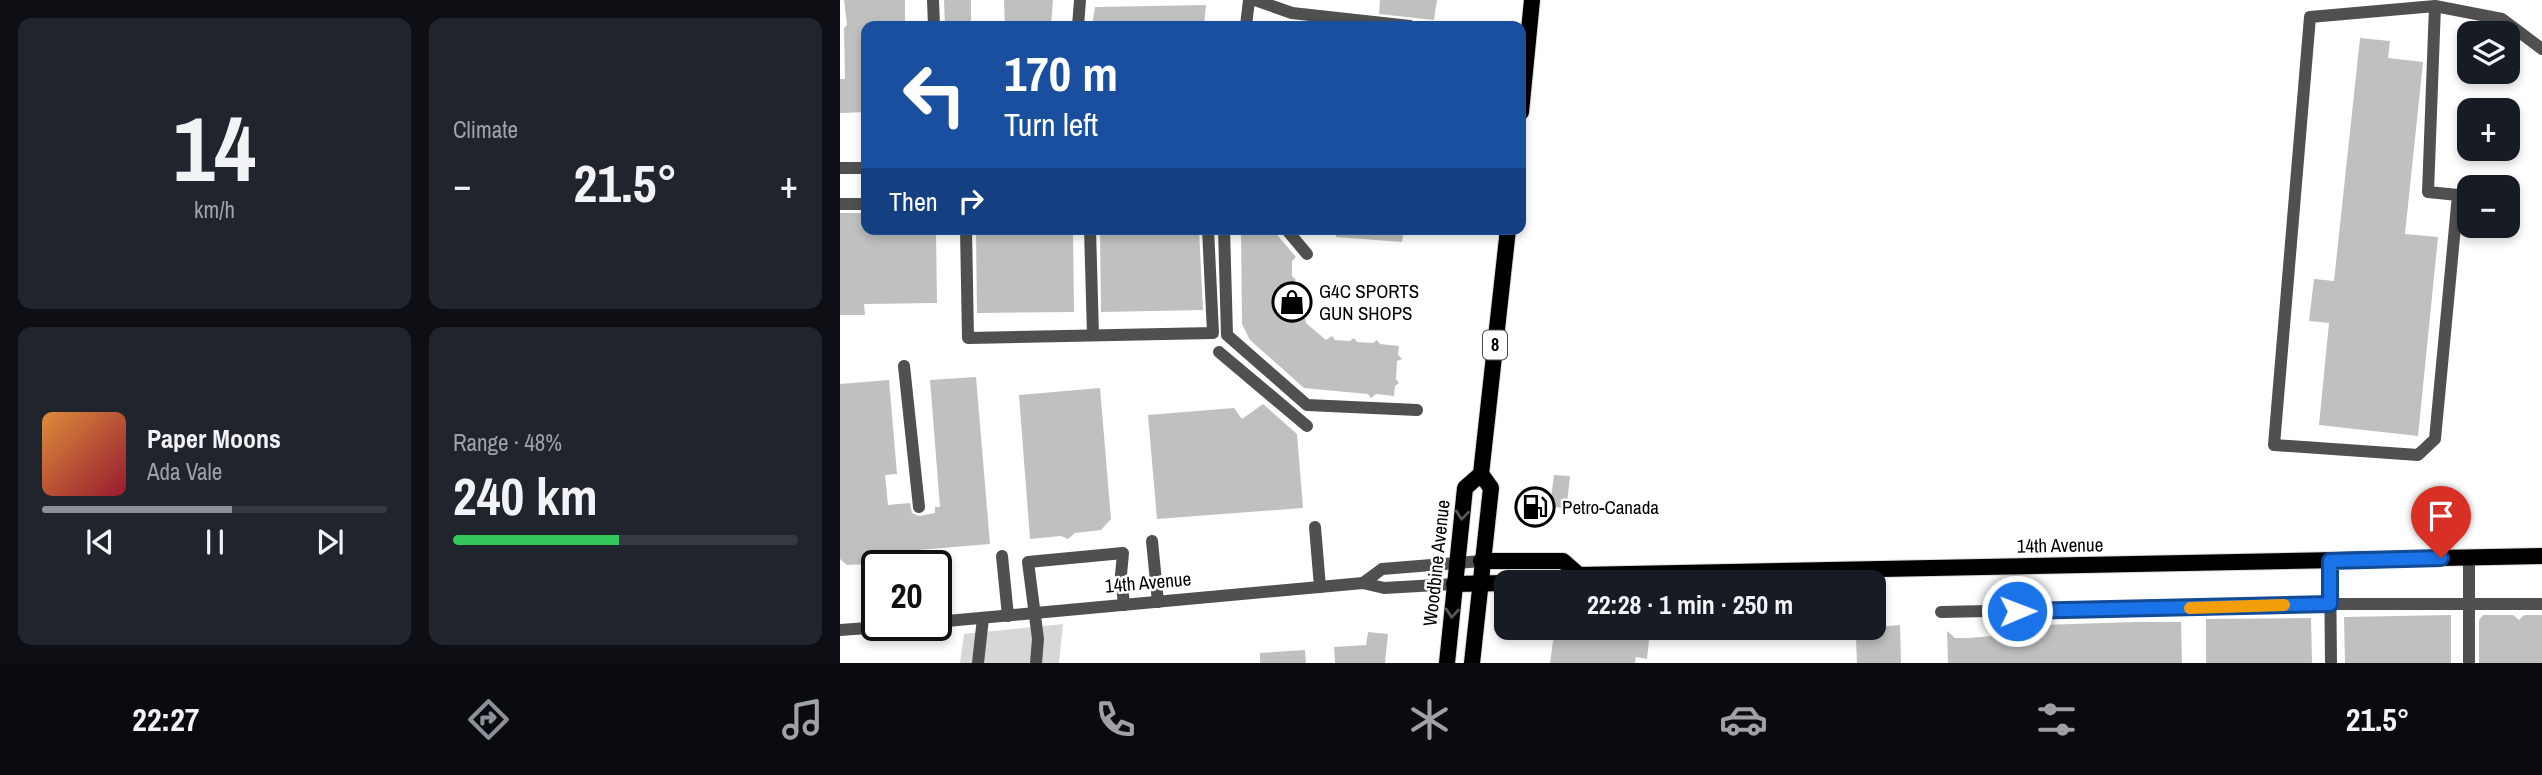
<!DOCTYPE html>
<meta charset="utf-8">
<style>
body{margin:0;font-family:"Archivo Narrow",sans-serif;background:#20242c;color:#f1f3f6;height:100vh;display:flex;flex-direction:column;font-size:26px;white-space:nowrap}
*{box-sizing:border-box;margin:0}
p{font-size:23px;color:#9ea1a6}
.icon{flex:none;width:38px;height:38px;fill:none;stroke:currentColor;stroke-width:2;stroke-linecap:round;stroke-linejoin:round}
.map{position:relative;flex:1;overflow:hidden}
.details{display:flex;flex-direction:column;gap:18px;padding:18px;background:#0d0f14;width:840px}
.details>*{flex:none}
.hud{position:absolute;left:21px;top:21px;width:665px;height:214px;border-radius:14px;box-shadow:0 4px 10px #0003;background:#1a4fa0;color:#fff;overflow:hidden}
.controls{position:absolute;left:1617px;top:21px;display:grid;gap:14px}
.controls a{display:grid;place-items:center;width:63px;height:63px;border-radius:14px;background:#171b24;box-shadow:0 4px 10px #0003;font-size:35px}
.speed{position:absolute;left:21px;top:550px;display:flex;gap:14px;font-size:35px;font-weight:700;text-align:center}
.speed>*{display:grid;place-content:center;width:91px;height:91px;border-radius:50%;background:#171b24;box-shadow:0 4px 10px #0003;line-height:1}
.speed .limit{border:4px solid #111;border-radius:10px;background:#fff;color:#111}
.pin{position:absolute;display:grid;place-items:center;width:60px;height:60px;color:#fff;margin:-72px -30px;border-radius:50% 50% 50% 0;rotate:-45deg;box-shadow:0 0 7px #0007}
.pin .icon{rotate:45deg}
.me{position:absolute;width:77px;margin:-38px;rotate:89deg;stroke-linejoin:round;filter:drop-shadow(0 0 5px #0008)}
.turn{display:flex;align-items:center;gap:24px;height:147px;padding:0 28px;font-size:32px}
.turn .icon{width:91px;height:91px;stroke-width:2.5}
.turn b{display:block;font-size:49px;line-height:60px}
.then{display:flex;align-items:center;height:66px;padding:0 28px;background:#0003;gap:14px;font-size:26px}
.big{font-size:52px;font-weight:700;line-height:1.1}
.details .card{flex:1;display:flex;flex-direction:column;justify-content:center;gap:10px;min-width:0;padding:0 24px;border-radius:14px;background:#20242c}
.details .dial{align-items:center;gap:0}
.dial b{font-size:91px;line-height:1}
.song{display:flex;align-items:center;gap:21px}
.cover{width:84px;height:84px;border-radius:10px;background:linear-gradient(135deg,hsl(30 70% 55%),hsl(350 70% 35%))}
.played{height:7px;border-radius:4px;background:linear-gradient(90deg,#8c9099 55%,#363941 55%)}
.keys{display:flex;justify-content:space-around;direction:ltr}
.heat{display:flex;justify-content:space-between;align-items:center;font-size:38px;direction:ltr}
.charge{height:10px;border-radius:5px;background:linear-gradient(90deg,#34c759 48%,#363941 0)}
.details .tiles{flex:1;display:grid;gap:18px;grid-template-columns:repeat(2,1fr)}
.trip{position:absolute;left:654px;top:570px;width:392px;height:70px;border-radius:14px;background:#171b24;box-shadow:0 4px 10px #0003;font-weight:700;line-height:70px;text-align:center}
.menu{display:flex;height:112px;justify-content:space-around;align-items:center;background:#090b0e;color:#9ea1a6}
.menu .icon{width:49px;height:49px}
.menu .on{color:#8c9099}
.menu b{font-size:32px;color:#f1f3f6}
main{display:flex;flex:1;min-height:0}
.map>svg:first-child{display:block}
.green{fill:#d7d7d7}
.building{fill:#c0c0c0}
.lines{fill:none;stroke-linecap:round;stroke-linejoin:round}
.major-casing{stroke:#dbdbdb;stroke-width:18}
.minor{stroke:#505050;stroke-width:12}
.major{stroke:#000;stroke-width:16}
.oneway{stroke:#595959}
.route-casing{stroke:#114b97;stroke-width:18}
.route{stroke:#1a73e8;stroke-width:12}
.slow{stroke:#f59e0b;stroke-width:12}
.labels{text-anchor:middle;stroke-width:5;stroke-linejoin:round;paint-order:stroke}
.shield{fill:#fff;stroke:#4c4c4c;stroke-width:2}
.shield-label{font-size:18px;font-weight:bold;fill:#000}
.poi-label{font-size:19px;fill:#000;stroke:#fff;text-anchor:start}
.street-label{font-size:19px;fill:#000;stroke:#fff}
</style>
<main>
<section class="details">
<div class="tiles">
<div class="card dial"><b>14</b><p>km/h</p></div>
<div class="card"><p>Climate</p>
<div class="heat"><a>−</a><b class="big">21.5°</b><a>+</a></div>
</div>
<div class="card">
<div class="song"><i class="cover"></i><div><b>Paper Moons</b><p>Ada Vale</p></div></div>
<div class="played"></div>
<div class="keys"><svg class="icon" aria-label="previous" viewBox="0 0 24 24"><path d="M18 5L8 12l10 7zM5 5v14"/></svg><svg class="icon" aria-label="pause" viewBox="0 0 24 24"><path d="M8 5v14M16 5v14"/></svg><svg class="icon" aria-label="next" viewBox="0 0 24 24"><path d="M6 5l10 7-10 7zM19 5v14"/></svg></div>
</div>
<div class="card"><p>Range · 48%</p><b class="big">240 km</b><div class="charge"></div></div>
</div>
</section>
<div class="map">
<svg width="1702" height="663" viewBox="0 0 1702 663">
<rect width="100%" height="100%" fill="#fff"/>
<polygon class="green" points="223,624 219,663 120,663 124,634"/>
<g class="building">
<polygon points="4,0 65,0 65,26 26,26 26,112 0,113 0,79 5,79 4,28 7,25"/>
<polygon points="104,0 131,0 131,26 105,26"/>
<polygon points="164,0 213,0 211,26 165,26"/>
<polygon points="540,0 597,0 594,20 539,14"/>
<polygon points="366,5 364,26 252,26 255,7"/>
<polygon points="1520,38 1550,41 1548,58 1583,62 1565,234 1598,237 1578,436 1479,425 1489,323 1469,321 1474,279 1494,281"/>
<polygon points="0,213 26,213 26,229 96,229 97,303 24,304 25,315 0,315"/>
<polygon points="136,229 233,229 234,312 137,313"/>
<polygon points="260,229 359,229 363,310 261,312"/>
<polygon points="401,229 432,229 456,257 452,261 452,276 456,280 452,285 452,300 456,303 442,319 465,318 466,323 486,340 492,336 495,340 510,341 514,338 517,342 533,343 537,340 540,344 559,346 558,355 562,359 557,361 556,379 559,383 555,386 554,396 536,394 531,398 528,394 464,388 410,340 402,324"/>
<polygon points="496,229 564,229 562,242 496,237"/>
<polygon points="136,377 150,544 30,554 30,564 7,565 0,559 0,384 49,380 57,474 45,475 48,505 70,503 72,513 79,516 95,513 95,507 100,507 90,380"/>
<polygon points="260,388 271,519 261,530 235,533 228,539 221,536 190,539 179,395"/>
<polygon points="423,404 457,434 463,508 317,519 308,415 394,408 402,419"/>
<polygon points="714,475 730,476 727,503 723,503 722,508 710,506"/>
<polygon points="1611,615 1611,663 1505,663 1504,617"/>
<polygon points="1643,615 1673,615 1679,620 1684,615 1702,615 1702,663 1639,663 1639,620"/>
<polygon points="1471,618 1472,663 1366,663 1366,619"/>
<polygon points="1297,622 1341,622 1342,663 1108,663 1107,631 1115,638 1128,638 1165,635 1166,626"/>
<polygon points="1060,625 1061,663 1017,663 1016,638 1024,628"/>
<polygon points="528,632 548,634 545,663 495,663 494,647 526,645"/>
<polygon points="800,633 809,640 807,659 796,657 795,663 710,663 713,641 719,635"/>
<polygon points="465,650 466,663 420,663 420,653"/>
</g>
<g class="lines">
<g class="major-casing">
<g id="major">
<polyline points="681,112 692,0"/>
<polyline points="641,561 723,561 739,575"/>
<polyline points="716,583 739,575 1702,556"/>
<polyline points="614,584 667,583"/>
<polyline points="607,663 625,488 641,474"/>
<polyline points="632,663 651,488 641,474 668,229"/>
</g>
</g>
<g class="minor">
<polyline points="93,0 94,26"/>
<polyline points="415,0 452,13 570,26"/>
<polyline points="1595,6 1588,192 1618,195 1595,439 1578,455 1434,445 1470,17 1595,6 1662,19 1702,49"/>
<polyline points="238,26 240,0"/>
<polyline points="406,26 409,0"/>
<polyline points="0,168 26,168"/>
<polyline points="0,204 26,204"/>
<polyline points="126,229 128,338 373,333 368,229"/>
<polyline points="250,229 253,335"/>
<polyline points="384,229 387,335 467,405 577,410"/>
<polyline points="446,229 467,254"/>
<polyline points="379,352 467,426"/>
<polyline points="64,366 79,507"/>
<polyline points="475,527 480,587"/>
<polyline points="312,541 318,602"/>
<polyline points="162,556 168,616"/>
<polyline points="1629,558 1629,663"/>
<polyline points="1490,561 1491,663"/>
<polyline points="523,583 542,569 641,561"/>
<polyline points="1101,612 1490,604 1702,604"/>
<polyline points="96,622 523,583 544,588 614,584"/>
<polyline points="0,630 69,625"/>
<polyline points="138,663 143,618"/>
<polyline points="196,663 198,639 188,562 283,553 281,575 284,605"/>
</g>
<use href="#major" class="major"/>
</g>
<defs><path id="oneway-chevron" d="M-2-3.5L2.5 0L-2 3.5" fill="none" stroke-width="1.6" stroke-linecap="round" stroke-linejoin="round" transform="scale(1.75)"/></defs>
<g class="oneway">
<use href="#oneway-chevron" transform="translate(622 515) rotate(96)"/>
<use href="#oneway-chevron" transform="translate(612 613) rotate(95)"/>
</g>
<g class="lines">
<g class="route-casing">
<polyline id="route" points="1177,611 1490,604 1490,561 1601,558"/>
</g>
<use href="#route" class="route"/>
<polyline class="slow" points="1350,608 1444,605"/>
</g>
<defs>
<g id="shop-ring" transform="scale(2.0125)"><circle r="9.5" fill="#fff" stroke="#000" stroke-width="1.5"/><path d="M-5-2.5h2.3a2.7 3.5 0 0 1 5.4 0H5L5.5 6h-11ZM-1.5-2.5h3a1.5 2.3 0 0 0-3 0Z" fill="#000"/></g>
<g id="fuel-ring" transform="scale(2.0125)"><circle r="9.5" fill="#fff" stroke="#000" stroke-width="1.5"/><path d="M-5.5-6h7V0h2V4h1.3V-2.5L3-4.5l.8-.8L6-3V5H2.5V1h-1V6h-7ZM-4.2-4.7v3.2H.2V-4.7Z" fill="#000"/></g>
</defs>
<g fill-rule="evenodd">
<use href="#shop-ring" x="452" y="302"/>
<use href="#fuel-ring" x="695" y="507"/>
</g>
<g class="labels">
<rect class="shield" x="643" y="330.5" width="24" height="29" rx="5"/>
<g class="shield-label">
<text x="655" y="351">8</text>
</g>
<g class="poi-label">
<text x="479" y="298">G4C SPORTS<tspan x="479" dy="22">GUN SHOPS</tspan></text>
<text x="722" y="514">Petro-Canada</text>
</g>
<g class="street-label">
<text transform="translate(1220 545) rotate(-1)" y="7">14th Avenue</text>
<text transform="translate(596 563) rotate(-84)" y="7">Woodbine Avenue</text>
<text transform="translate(308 582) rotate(-5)" y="7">14th Avenue</text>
</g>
</g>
</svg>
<div class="controls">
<a><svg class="icon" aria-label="layers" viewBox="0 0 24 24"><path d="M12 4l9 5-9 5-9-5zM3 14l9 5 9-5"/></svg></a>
<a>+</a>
<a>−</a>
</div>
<div class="speed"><div class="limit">20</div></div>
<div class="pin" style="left:1601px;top:558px;background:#d93025"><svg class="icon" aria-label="arrive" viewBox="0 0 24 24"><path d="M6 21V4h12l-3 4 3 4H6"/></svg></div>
<svg class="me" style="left:1177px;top:611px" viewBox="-20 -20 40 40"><circle r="17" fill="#1a73e8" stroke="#fff" stroke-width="3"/><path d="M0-11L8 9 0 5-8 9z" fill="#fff"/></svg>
<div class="trip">22:28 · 1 min · 250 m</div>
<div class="hud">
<div class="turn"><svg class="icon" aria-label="left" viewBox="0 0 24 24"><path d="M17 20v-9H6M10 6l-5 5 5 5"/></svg><div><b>170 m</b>Turn left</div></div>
<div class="then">Then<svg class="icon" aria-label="right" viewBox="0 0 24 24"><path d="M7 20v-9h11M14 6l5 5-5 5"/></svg></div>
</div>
</div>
</main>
<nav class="menu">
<b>22:27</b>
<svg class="icon on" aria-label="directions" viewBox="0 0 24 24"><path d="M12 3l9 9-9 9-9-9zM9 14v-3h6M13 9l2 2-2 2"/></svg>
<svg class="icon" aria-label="music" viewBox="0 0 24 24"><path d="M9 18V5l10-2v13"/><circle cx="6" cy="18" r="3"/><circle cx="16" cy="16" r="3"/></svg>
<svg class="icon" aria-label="phone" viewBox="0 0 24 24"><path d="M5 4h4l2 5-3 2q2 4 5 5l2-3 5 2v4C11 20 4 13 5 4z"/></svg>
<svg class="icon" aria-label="climate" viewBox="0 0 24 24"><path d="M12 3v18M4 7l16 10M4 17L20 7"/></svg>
<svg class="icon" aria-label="car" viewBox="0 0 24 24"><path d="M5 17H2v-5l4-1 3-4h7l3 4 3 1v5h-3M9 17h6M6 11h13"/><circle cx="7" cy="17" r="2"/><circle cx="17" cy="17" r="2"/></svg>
<svg class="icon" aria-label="filters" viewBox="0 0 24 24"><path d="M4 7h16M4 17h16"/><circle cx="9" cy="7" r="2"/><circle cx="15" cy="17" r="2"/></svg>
<b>21.5°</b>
</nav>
